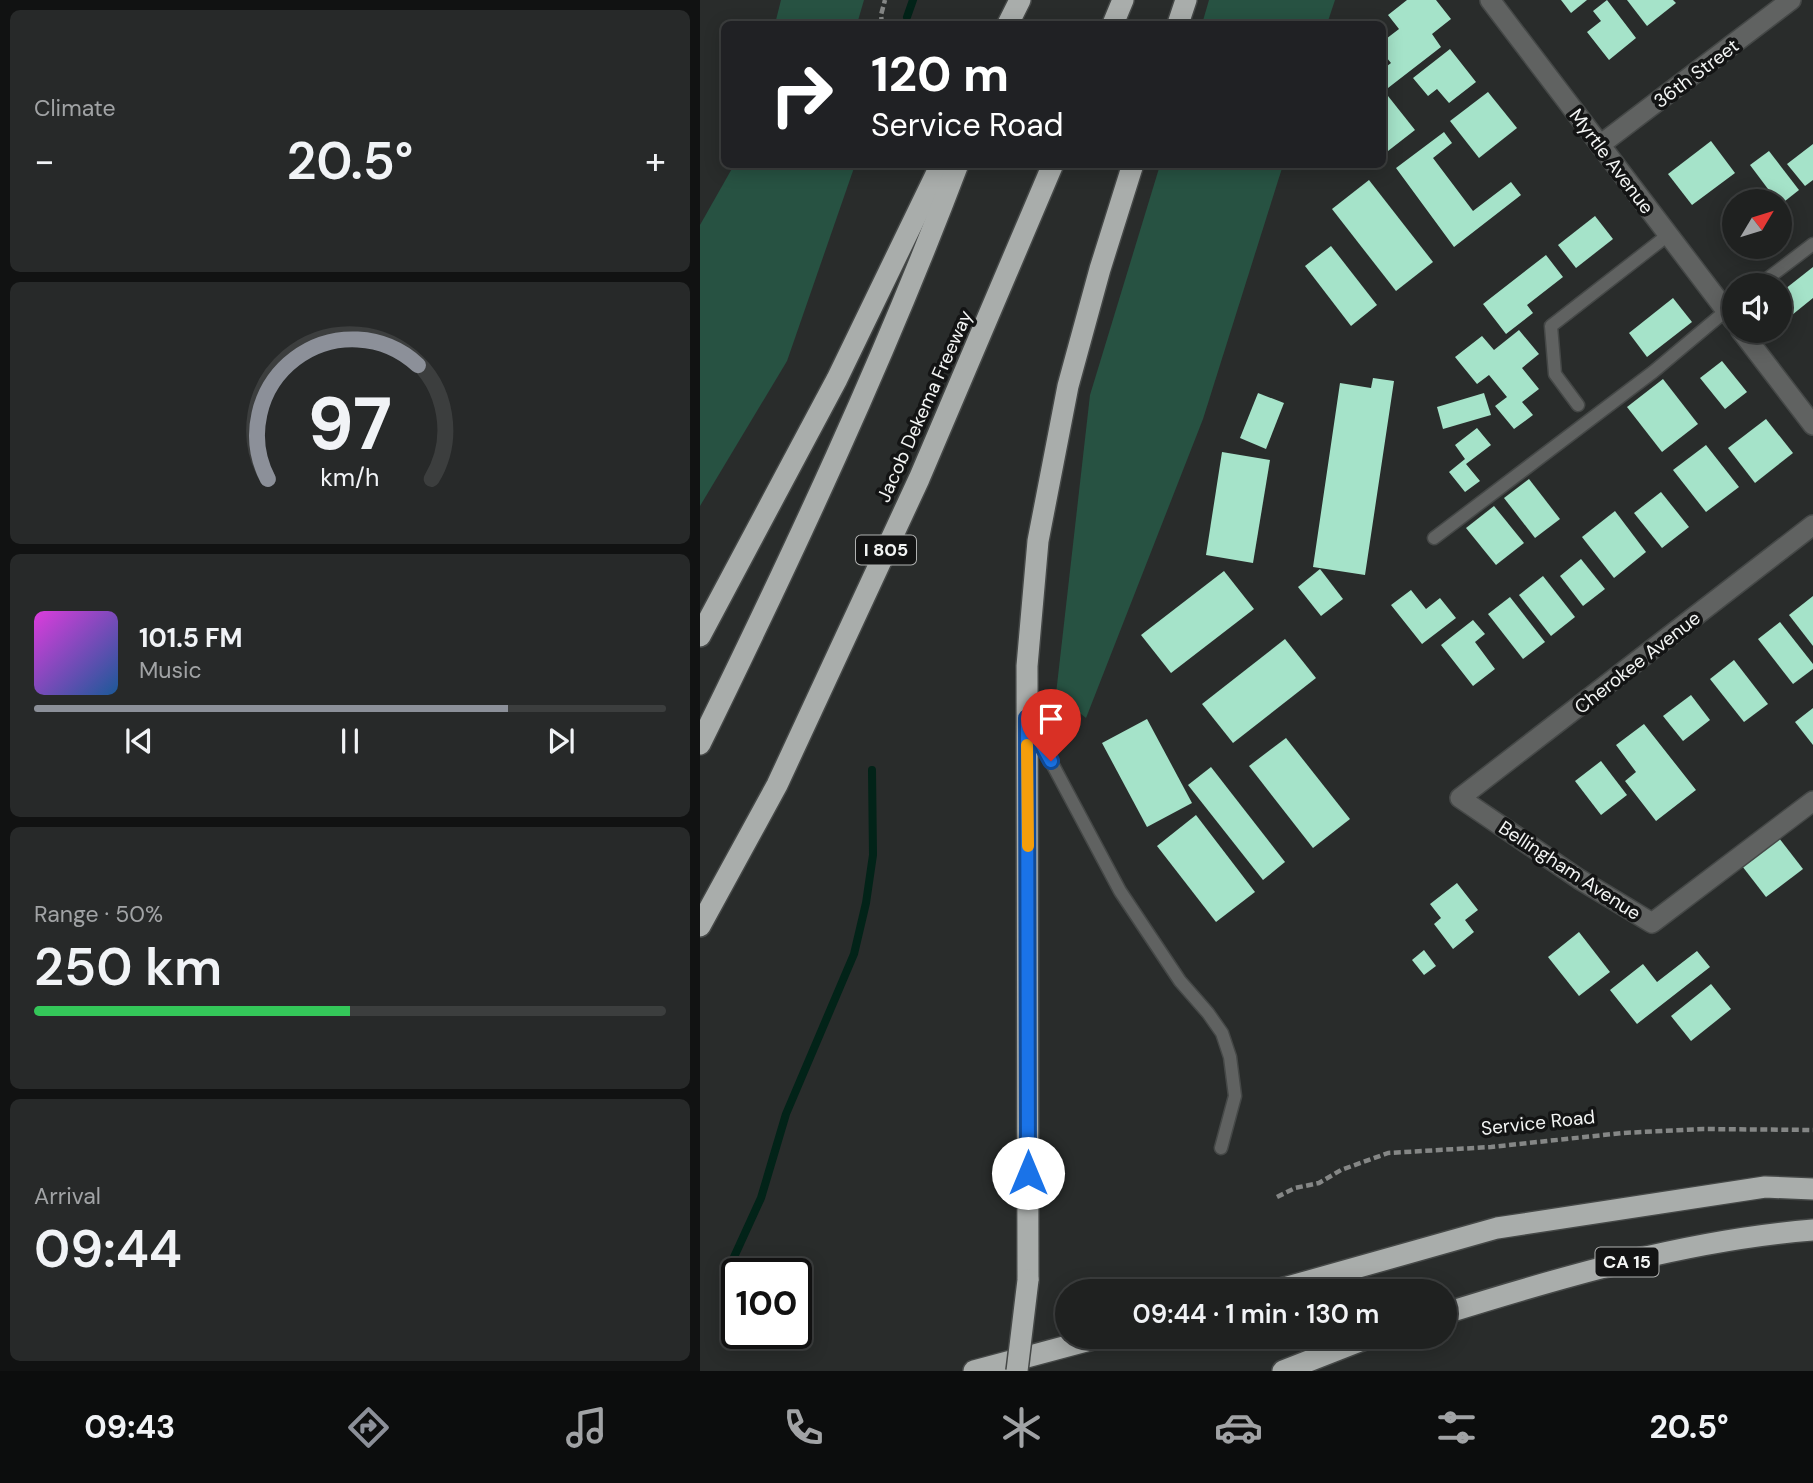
<!DOCTYPE html>
<meta charset="utf-8">
<style>
body{margin:0;font-family:"DM Sans",sans-serif;background:#272929;color:#f1f3f6;height:100vh;display:flex;flex-direction:column;font-size:26px;white-space:nowrap}
*{box-sizing:border-box;margin:0}
p{font-size:23px;color:#a1a3a5}
.icon{flex:none;width:38px;height:38px;fill:none;stroke:currentColor;stroke-width:2;stroke-linecap:round;stroke-linejoin:round}
.map{position:relative;flex:1;overflow:hidden}
.sheet{display:flex;flex-direction:column;gap:10px;padding:10px;background:#111212;width:700px}
.sheet>*{flex:none}
.hud{position:absolute;left:21px;top:21px;width:665px;height:147px;border-radius:10px;box-shadow:0 4px 18px #0003,0 0 0 2px #3c3e3e;background:#202124;color:#fff;overflow:hidden}
.needle{width:46px;rotate:52deg}
.controls{position:absolute;left:1022px;top:189px;display:grid;gap:14px}
.controls a{display:grid;place-items:center;width:70px;height:70px;border-radius:50%;background:#1f2120;box-shadow:0 4px 18px #0003,0 0 0 2px #3c3e3e;font-size:35px}
.speed{position:absolute;left:21px;top:1258px;display:flex;gap:14px;font-size:35px;font-weight:700;text-align:center}
.speed>*{display:grid;place-content:center;width:91px;height:91px;border-radius:50%;background:#1f2120;box-shadow:0 4px 18px #0003,0 0 0 2px #3c3e3e;line-height:1}
.speed .limit{border:4px solid #111;border-radius:10px;background:#fff;color:#111}
.pin{position:absolute;display:grid;place-items:center;width:60px;height:60px;color:#fff;margin:-72px -30px;border-radius:50% 50% 50% 0;rotate:-45deg;box-shadow:0 0 7px #0007}
.pin .icon{rotate:45deg}
.me{position:absolute;width:77px;margin:-38px;rotate:0deg;stroke-linejoin:round;filter:drop-shadow(0 0 5px #0008)}
.turn{display:flex;align-items:center;gap:24px;height:147px;padding:0 35px;font-size:32px}
.turn .icon{width:91px;height:91px;stroke-width:2.5}
.turn b{display:block;font-size:49px;line-height:60px}
.big{font-size:52px;font-weight:600;line-height:1.1}
.sheet .tile{flex:1;display:flex;flex-direction:column;justify-content:center;gap:10px;min-width:0;padding:0 24px;border-radius:10px;background:#272929}
.sheet .dial{align-items:center;gap:0}
.dial svg{height:182px;overflow:visible;fill:none;stroke:#3c3e3e;stroke-width:7;stroke-linecap:round;text-anchor:middle}
.dial text{fill:#f1f3f6;stroke:none}
.song{display:flex;align-items:center;gap:21px}
.cover{width:84px;height:84px;border-radius:10px;background:linear-gradient(135deg,hsl(300 70% 55%),hsl(210 70% 35%))}
.played{height:7px;border-radius:4px;background:linear-gradient(90deg,#8c9099 75%,#3c3e3e 75%)}
.keys{display:flex;justify-content:space-around;direction:ltr}
.heat{display:flex;justify-content:space-between;align-items:center;font-size:38px;direction:ltr}
.charge{height:10px;border-radius:5px;background:linear-gradient(90deg,#34c759 50%,#3c3e3e 0)}
.trip{position:absolute;left:355px;top:1279px;width:402px;height:70px;border-radius:35px;background:#1f2120;box-shadow:0 4px 18px #0003,0 0 0 2px #3c3e3e;font-weight:600;line-height:70px;text-align:center}
.tabs{display:flex;height:112px;justify-content:space-around;align-items:center;background:#0c0d0d;color:#a1a3a5}
.tabs .icon{width:49px;height:49px}
.tabs .active{color:#8c9099}
.tabs b{font-size:32px;color:#f1f3f6}
main{display:flex;flex:1;min-height:0}
.map>svg:first-child{display:block}
.green{fill:#275242}
.lines{fill:none;stroke-linecap:round;stroke-linejoin:round}
.stream{stroke:#022318;stroke-width:8}
.building{fill:#a5e3c9}
.service-casing{stroke:#454847;stroke-width:15}
.minor-casing{stroke:#454847;stroke-width:22}
.motorway-casing{stroke:#454847;stroke-width:24}
.path{stroke:#858786;stroke-width:4.5;stroke-dasharray:7 3.5;stroke-linecap:butt}
.service{stroke:#606261;stroke-width:12}
.minor{stroke:#606261;stroke-width:19}
.motorway{stroke:#a9adab;stroke-width:21}
.motorway-bridge-casing{stroke:#454847;stroke-width:24;stroke-linecap:butt}
.motorway-bridge{stroke:#a9adab;stroke-width:21}
.route-casing{stroke:#114b97;stroke-width:18}
.route{stroke:#1a73e8;stroke-width:12}
.slow{stroke:#f59e0b;stroke-width:12}
.labels{text-anchor:middle;stroke-width:7;stroke-linejoin:round;paint-order:stroke}
.shield{fill:#131414;stroke:#b0b2b1;stroke-width:2}
.shield-label{font-size:18px;font-weight:bold;fill:#f3f5f4}
.street-label{font-size:19px;fill:#f3f5f4;stroke:#131414}
</style>
<main>
<section class="sheet">
<div class="tile"><p>Climate</p>
<div class="heat"><a>−</a><b class="big">20.5°</b><a>+</a></div>
</div>
<div class="tile dial"><svg viewBox="0 0 100 80">
<path d="M14 69A42 42 0 1 1 86 69"/>
<path d="M14 69A42 42 0 0 1 80 19" stroke="#8c9099"/>
<text x="50" y="56" font-size="32" font-weight="700">97</text>
<text x="50" y="72" font-size="11">km/h</text>
</svg></div>
<div class="tile">
<div class="song"><i class="cover"></i><div><b>101.5 FM</b><p>Music</p></div></div>
<div class="played"></div>
<div class="keys"><svg class="icon" aria-label="previous" viewBox="0 0 24 24"><path d="M18 5L8 12l10 7zM5 5v14"/></svg><svg class="icon" aria-label="pause" viewBox="0 0 24 24"><path d="M8 5v14M16 5v14"/></svg><svg class="icon" aria-label="next" viewBox="0 0 24 24"><path d="M6 5l10 7-10 7zM19 5v14"/></svg></div>
</div>
<div class="tile"><p>Range · 50%</p><b class="big">250 km</b><div class="charge"></div></div>
<div class="tile"><p>Arrival</p><b class="big">09:44</b></div>
</section>
<div class="map">
<svg width="1113" height="1371" viewBox="0 0 1113 1371">
<rect width="100%" height="100%" fill="#292c2b"/>
<g class="green">
<polygon points="81,0 164,0 157,24 75,24"/>
<polygon points="509,0 635,0 627,24 502,24"/>
<polygon points="34,165 155,165 87,361 0,506 0,225"/>
<polygon points="460,165 583,165 503,419 386,718 356,694 390,395"/>
</g>
<g class="lines">
<g class="stream">
<polyline points="207,17 213,0"/>
<polyline points="29,1268 61,1198 86,1114 154,954 166,903 173,855 172,770"/>
</g>
</g>
<g class="building">
<polygon points="707,0 736,0 751,19 732,34 741,47 688,88 682,81 682,70 691,63 682,52 682,42 699,29 688,15"/>
<polygon points="861,0 887,0 871,13"/>
<polygon points="907,0 936,38 909,60 887,32 901,21 893,11"/>
<polygon points="927,0 973,0 976,3 947,26"/>
<polygon points="750,49 776,82 749,103 737,89 728,96 713,78"/>
<polygon points="788,92 817,128 779,158 750,121"/>
<polygon points="688,96 715,130 688,151 682,145 682,101"/>
<polygon points="744,132 752,143 733,158 773,211 811,182 821,195 754,247 696,168"/>
<polygon points="1011,141 1035,173 992,205 968,174"/>
<polygon points="1113,144 1113,180 1105,186 1087,164"/>
<polygon points="1069,151 1099,190 1080,205 1050,165"/>
<polygon points="669,180 733,262 696,291 632,209"/>
<polygon points="895,216 913,239 876,268 858,245"/>
<polygon points="631,246 677,305 651,326 605,266"/>
<polygon points="846,255 863,277 827,305 833,313 806,334 783,304"/>
<polygon points="1113,267 1113,298 1092,315 1080,298 1080,293"/>
<polygon points="973,298 992,322 947,357 929,333"/>
<polygon points="819,330 839,354 822,368 839,389 822,402 833,415 814,429 795,406 807,397 789,375 777,384 755,357 782,336 794,350"/>
<polygon points="1022,361 1047,392 1025,409 1000,378"/>
<polygon points="673,378 694,381 665,575 613,567 640,383 671,388"/>
<polygon points="963,379 998,424 962,452 927,407"/>
<polygon points="558,393 584,403 566,449 540,438"/>
<polygon points="784,393 791,415 743,429 737,407"/>
<polygon points="1066,419 1093,453 1055,483 1028,448"/>
<polygon points="777,428 791,445 766,464 780,481 765,492 749,472 765,459 755,445"/>
<polygon points="1006,445 1039,487 1006,512 973,470"/>
<polygon points="522,452 570,460 553,563 506,555"/>
<polygon points="829,479 860,519 835,538 804,498"/>
<polygon points="961,492 989,527 962,548 934,513"/>
<polygon points="794,506 824,543 796,565 766,528"/>
<polygon points="915,511 946,552 914,578 882,537"/>
<polygon points="881,559 905,589 883,606 860,576"/>
<polygon points="620,569 643,599 621,616 598,587"/>
<polygon points="524,571 554,609 471,673 441,635"/>
<polygon points="843,576 875,617 851,636 819,595"/>
<polygon points="711,590 726,609 740,598 756,618 722,644 691,605"/>
<polygon points="1113,596 1113,646 1089,615"/>
<polygon points="810,597 845,642 823,659 788,614"/>
<polygon points="773,620 785,634 775,642 795,669 773,686 741,645"/>
<polygon points="1080,622 1113,664 1113,669 1093,684 1058,639"/>
<polygon points="585,639 616,678 533,743 502,704"/>
<polygon points="1034,660 1068,704 1044,722 1010,679"/>
<polygon points="991,695 1010,720 983,741 963,716"/>
<polygon points="1113,708 1113,745 1095,722"/>
<polygon points="447,719 492,803 447,827 402,743"/>
<polygon points="944,724 996,790 956,821 925,781 936,772 916,745"/>
<polygon points="586,738 650,819 613,848 549,766"/>
<polygon points="901,761 927,795 901,815 875,781"/>
<polygon points="511,767 585,862 563,880 488,785"/>
<polygon points="496,815 555,892 516,922 457,846"/>
<polygon points="1075,833 1103,869 1066,897 1039,862"/>
<polygon points="757,883 778,910 765,920 774,932 753,949 734,924 741,918 730,904"/>
<polygon points="879,932 910,972 879,996 848,957"/>
<polygon points="724,950 736,966 724,975 712,960"/>
<polygon points="997,951 1010,967 937,1024 910,990 943,964 957,982"/>
<polygon points="1011,984 1031,1009 991,1041 971,1016"/>
</g>
<g class="lines">
<g class="service-casing">
<g id="service">
<polyline points="1059,285 1113,244"/>
<polyline points="878,405 855,374 851,326 968,235"/>
<polyline points="734,538 953,372 1034,304"/>
<polyline points="331,724 420,891 480,981 508,1013 522,1033 530,1057 535,1096 521,1148"/>
</g>
</g>
<g class="minor-casing">
<g id="minor">
<polyline points="790,0 1034,321"/>
<polyline points="900,145 1091,0"/>
<polyline points="1041,331 1113,425"/>
<polyline points="1113,525 760,798 879,879 952,923 1113,801"/>
</g>
</g>
<g class="motorway-casing">
<g id="motorway">
<polyline points="308,24 320,0"/>
<polyline points="413,24 423,0"/>
<polyline points="478,24 486,0"/>
<polyline points="0,636 137,379 241,164"/>
<path d="M0,744C93,554 183,362 258,164"/>
<polyline points="0,926 77,785 219,479 353,164"/>
<polyline points="328,1280 327,666 338,541 368,386 400,269 433,164"/>
<polyline points="570,1292 797,1228 1065,1187 1113,1189"/>
<path d="M746,1313C865,1276 988,1240 1113,1230"/>
<polyline points="274,1371 401,1337"/>
<polyline points="583,1371 670,1337"/>
</g>
</g>
<g class="path">
<polyline points="182,24 181,15 185,0"/>
<polyline points="577,1197 595,1188 619,1183 641,1170 688,1153 791,1147 922,1133 1003,1129 1113,1130"/>
</g>
<use href="#service" class="service"/>
<use href="#minor" class="minor"/>
<use href="#motorway" class="motorway"/>
<g class="motorway-bridge-casing">
<polyline id="motorway-bridge" points="317,1371 328,1280"/>
</g>
<use href="#motorway-bridge" class="motorway-bridge"/>
</g>
<g class="lines">
<g class="route-casing">
<polyline id="route" points="328,1173 327,718 351,761"/>
</g>
<use href="#route" class="route"/>
<polyline class="slow" points="327,745 328,846"/>
</g>
<g class="labels">
<g class="shield">
<rect x="156" y="535.5" width="60" height="29" rx="5"/>
<rect x="895.5" y="1247.5" width="63" height="29" rx="5"/>
</g>
<g class="shield-label">
<text x="186" y="556">I 805</text>
<text x="927" y="1268">CA 15</text>
</g>
<g class="street-label">
<text transform="translate(996 73) rotate(-37)" y="7">36th Street</text>
<text transform="translate(912 161) rotate(53)" y="7">Myrtle Avenue</text>
<text transform="translate(224 406) rotate(-66)" y="7">Jacob Dekema Freeway</text>
<text transform="translate(937 662) rotate(-38)" y="7">Cherokee Avenue</text>
<text transform="translate(870 870) rotate(33)" y="7">Bellingham Avenue</text>
<text transform="translate(838 1122) rotate(-6)" y="7">Service Road</text>
</g>
</g>
</svg>
<div class="controls">
<a><svg class="needle" viewBox="-14 -14 28 28"><path d="M0-13l5 13h-10z" fill="#e53935"/><path d="M0 13l5-13h-10z" fill="#a1a3a5"/></svg></a>
<a><svg class="icon" aria-label="sound" viewBox="0 0 24 24"><path d="M4 9h4l5-4v14l-5-4H4zM17 9q2 3 0 6"/></svg></a>
</div>
<div class="speed"><div class="limit">100</div></div>
<div class="pin" style="left:351px;top:761px;background:#d93025"><svg class="icon" aria-label="arrive" viewBox="0 0 24 24"><path d="M6 21V4h12l-3 4 3 4H6"/></svg></div>
<svg class="me" style="left:328px;top:1173px" viewBox="-20 -20 40 40"><circle r="19" fill="#fff"/><path d="M0-13L10 11 0 6-10 11z" fill="#1a73e8"/></svg>
<div class="trip">09:44 · 1 min · 130 m</div>
<div class="hud">
<div class="turn"><svg class="icon" aria-label="right" viewBox="0 0 24 24"><path d="M7 20v-9h11M14 6l5 5-5 5"/></svg><div><b>120 m</b>Service Road</div></div>
</div>
</div>
</main>
<nav class="tabs">
<b>09:43</b>
<svg class="icon active" aria-label="directions" viewBox="0 0 24 24"><path d="M12 3l9 9-9 9-9-9zM9 14v-3h6M13 9l2 2-2 2"/></svg>
<svg class="icon" aria-label="music" viewBox="0 0 24 24"><path d="M9 18V5l10-2v13"/><circle cx="6" cy="18" r="3"/><circle cx="16" cy="16" r="3"/></svg>
<svg class="icon" aria-label="phone" viewBox="0 0 24 24"><path d="M5 4h4l2 5-3 2q2 4 5 5l2-3 5 2v4C11 20 4 13 5 4z"/></svg>
<svg class="icon" aria-label="climate" viewBox="0 0 24 24"><path d="M12 3v18M4 7l16 10M4 17L20 7"/></svg>
<svg class="icon" aria-label="car" viewBox="0 0 24 24"><path d="M5 17H2v-5l4-1 3-4h7l3 4 3 1v5h-3M9 17h6M6 11h13"/><circle cx="7" cy="17" r="2"/><circle cx="17" cy="17" r="2"/></svg>
<svg class="icon" aria-label="filters" viewBox="0 0 24 24"><path d="M4 7h16M4 17h16"/><circle cx="9" cy="7" r="2"/><circle cx="15" cy="17" r="2"/></svg>
<b>20.5°</b>
</nav>
